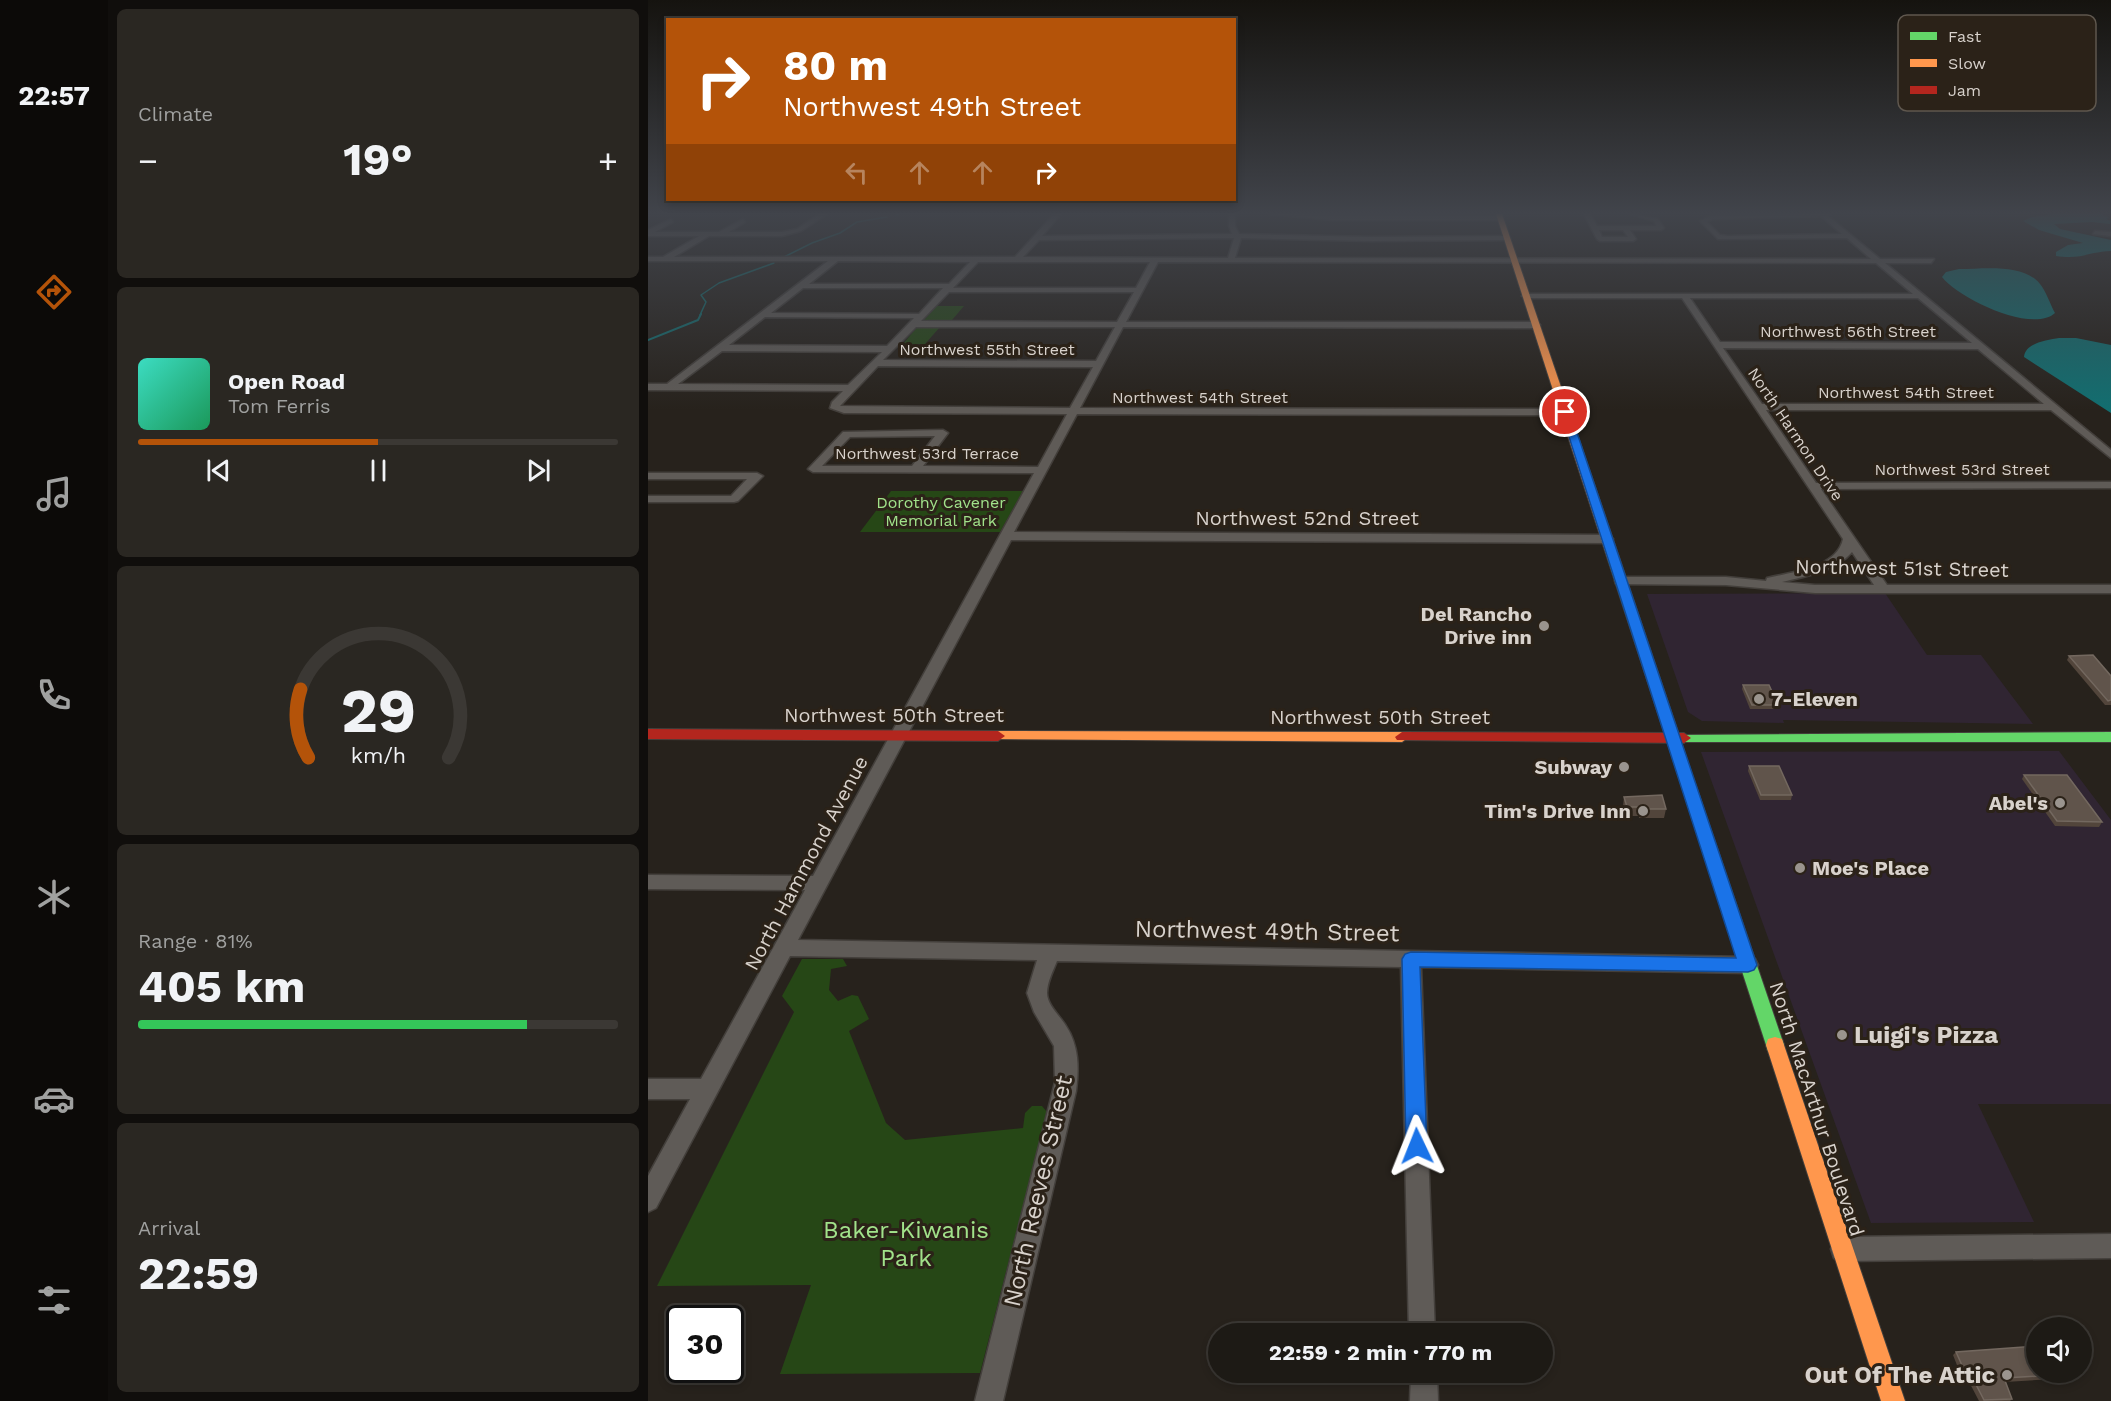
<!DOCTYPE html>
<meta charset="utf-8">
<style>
body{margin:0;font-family:"Work Sans",sans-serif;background:#2a2722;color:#f1f3f6;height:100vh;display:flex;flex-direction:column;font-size:22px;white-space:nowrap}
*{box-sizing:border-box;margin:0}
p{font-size:20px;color:#a0a1a0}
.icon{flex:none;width:33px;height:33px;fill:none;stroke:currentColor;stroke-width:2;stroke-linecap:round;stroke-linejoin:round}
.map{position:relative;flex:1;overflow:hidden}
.details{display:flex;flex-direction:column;gap:9px;padding:9px;background:#100e0c;width:540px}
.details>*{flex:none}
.guide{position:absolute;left:18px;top:18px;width:570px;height:183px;border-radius:0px;box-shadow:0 3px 9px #0003,0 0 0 2px #3b3834;background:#b45309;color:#fff;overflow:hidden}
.fabs{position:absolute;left:1378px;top:1317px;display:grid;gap:12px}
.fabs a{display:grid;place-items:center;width:66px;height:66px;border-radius:50%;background:#1d1a15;box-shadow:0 3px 9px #0003,0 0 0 2px #3b3834;font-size:30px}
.speed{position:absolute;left:18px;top:1305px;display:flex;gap:12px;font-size:30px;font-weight:700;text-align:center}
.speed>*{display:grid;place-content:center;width:78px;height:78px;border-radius:50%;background:#1d1a15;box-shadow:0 3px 9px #0003,0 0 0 2px #3b3834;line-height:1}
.speed .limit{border:3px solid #111;border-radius:9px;background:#fff;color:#111}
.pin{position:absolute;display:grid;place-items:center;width:51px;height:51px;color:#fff;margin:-26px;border:3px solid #fff;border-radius:50%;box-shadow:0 2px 6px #0007}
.me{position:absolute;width:66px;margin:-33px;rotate:358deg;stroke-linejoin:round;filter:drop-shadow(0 0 4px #0008)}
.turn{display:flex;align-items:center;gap:21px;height:126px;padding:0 18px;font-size:27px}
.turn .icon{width:78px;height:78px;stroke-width:2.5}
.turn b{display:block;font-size:42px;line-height:51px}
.lanes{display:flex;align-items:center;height:57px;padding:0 18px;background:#0003;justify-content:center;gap:30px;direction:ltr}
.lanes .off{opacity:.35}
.big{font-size:45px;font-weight:700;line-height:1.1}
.details .widget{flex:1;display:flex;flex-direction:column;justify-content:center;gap:9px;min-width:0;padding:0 21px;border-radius:9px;background:#2a2722}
.details .dial{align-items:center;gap:0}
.dial svg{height:156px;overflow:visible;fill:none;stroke:#3b3834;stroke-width:7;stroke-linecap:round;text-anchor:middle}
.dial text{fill:#f1f3f6;stroke:none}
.song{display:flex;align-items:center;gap:18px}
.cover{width:72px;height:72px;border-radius:9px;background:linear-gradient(135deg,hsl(170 70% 55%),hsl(150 70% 35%))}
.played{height:6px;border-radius:3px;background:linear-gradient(90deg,#b45309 50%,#3b3834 50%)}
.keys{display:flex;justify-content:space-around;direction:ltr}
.heat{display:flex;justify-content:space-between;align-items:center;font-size:33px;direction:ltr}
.charge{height:9px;border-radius:4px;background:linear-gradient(90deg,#34c759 81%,#3b3834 0)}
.trip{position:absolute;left:560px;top:1323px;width:345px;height:60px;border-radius:30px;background:#1d1a15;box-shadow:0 3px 9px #0003,0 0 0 2px #3b3834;font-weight:700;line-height:60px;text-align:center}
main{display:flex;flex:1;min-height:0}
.tabs{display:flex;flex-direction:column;width:108px;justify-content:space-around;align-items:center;background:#0c0a08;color:#a0a1a0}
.tabs .icon{width:42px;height:42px}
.tabs .current{color:#b45309}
.tabs b{font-size:27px;color:#f1f3f6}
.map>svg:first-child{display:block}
.commercial{fill:#302532}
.green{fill:#264716}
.water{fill:#126e70}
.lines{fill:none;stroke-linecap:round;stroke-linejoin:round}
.stream-far1{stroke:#126e70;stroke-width:1.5}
.stream{stroke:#126e70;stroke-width:2}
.street-casing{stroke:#433f3b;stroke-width:3}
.fast-casing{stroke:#433f3b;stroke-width:2}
.slow-casing{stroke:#433f3b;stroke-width:2}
.jam-casing{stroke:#433f3b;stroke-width:2}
.street{fill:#5f5b57;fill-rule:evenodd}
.fast{fill:#63d668;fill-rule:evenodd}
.slow{fill:#ff974d;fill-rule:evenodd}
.jam{fill:#b3261e;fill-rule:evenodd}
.wall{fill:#52453b}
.building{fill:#60544b;stroke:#73685f;stroke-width:1.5}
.route{fill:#1a73e8;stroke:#114b97;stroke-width:1.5}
.poi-dot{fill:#9a948e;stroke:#2b2218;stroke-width:2}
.labels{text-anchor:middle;stroke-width:6;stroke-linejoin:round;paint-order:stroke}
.far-street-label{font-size:16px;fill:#d8d2cc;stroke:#2b2218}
.far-park-label{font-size:16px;fill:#a1e28a;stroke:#2b2218}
.street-label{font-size:20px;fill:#d8d2cc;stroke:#2b2218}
.poi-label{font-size:20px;font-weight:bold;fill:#d8d2cc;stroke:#2b2218;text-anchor:end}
.near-street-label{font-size:24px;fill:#d8d2cc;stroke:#2b2218}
.near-poi-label{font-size:24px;font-weight:bold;fill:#d8d2cc;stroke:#2b2218;text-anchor:start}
.near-park-label{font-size:24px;fill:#a1e28a;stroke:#2b2218}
.key{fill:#2b2218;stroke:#5f574e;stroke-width:1.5}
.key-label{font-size:16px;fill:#d8d2cc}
</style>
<main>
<nav class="tabs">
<b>22:57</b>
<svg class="icon current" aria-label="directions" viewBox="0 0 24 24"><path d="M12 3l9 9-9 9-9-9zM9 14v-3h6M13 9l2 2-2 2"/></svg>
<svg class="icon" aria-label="music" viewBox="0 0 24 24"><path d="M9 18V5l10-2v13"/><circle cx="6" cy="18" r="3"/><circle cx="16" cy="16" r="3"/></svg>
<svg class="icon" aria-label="phone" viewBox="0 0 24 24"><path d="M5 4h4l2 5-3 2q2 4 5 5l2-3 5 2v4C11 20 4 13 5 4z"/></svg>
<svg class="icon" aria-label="climate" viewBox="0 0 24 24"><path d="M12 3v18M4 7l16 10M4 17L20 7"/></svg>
<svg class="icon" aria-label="car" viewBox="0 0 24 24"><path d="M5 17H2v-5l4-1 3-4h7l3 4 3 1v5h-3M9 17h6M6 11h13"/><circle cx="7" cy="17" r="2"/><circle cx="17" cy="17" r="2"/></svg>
<svg class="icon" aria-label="filters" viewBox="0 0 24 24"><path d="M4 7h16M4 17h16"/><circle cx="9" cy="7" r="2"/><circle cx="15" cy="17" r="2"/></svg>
</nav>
<section class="details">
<div class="widget"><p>Climate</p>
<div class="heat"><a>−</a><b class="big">19°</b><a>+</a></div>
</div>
<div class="widget">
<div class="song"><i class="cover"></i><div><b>Open Road</b><p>Tom Ferris</p></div></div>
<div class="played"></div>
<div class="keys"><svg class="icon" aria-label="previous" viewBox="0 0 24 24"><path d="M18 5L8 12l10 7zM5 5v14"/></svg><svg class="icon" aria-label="pause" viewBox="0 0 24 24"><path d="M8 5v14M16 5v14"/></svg><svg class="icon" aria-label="next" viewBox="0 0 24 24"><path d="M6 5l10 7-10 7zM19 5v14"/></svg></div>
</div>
<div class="widget dial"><svg viewBox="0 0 100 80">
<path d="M14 69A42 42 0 1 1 86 69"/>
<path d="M14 69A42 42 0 0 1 10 34" stroke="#b45309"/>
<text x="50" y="56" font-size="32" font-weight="700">29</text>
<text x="50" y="72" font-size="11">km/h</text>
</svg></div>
<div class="widget"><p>Range · 81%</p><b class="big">405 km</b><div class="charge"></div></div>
<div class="widget"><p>Arrival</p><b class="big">22:59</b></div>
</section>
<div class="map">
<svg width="1463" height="1401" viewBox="0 0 1463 1401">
<rect width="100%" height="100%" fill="#27221c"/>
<g class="commercial">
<polygon points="1237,593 1279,655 1333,655 1385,724 1135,720 1136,723 1054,721 1040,712 999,594"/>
<polygon points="1411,751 1463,820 1463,1104 1330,1104 1386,1222 1223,1223 1053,752"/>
</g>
<g class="green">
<polygon points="289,306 316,306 304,320 276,320"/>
<polygon points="270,326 292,327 277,344 255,344"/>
<polygon points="243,491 375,491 352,532 212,532"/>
<polygon points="154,959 195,959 199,966 183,969 181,990 190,1001 204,995 210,996 221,1019 201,1031 238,1123 257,1140 375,1128 377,1113 384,1106 394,1106 399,1112 332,1373 132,1374 163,1285 9,1286 146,1012 134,996"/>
</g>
<g class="water">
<path d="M1406,214H1454L1461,218L1458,219L1463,221L1462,224L1444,222L1406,224L1412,229L1463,240V251C1439,252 1433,260 1408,256V252L1420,245L1435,243L1391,230L1375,221L1384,217Z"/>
<path d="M1311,269C1337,269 1375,263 1392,284C1397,289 1403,306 1407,313C1384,334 1310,298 1294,277L1298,272Z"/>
<path d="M1411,338H1428L1463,345V413L1376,357C1377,343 1399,340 1411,338Z"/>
</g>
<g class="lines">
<g class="stream-far1">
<polyline points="248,215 251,214"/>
<polyline points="134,258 164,243 192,233 209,222 239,217"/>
<polyline points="52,315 58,302 53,295 71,283 126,263"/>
</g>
<polyline class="stream" points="0,340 50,320 53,314"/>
<g class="street-casing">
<g id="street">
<path d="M171,214H179L153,231L134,236H61L26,257H367L406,214H413L394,236L584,234L581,226V214H587V226L591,234L724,237L859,236L862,238L859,240L724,241L593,238L587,258L1223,259L1199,238L1070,239L1052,221L1064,215L1183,214L1180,216L1232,259H1286L1283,263H1237L1463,450V458L1403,410H1118L1168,483L1463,482V488L1173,489L1239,585H1463V593H1167L1078,585L968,584L967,581L968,578L973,577H1078L1118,581L1119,578C1144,572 1189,568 1195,539L1034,298H878L874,296L875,294H1265L1228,263L510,262L478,322H888L892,325L888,328L475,327L432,408L917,409L922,412L917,415L429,414L366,532L959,535L965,539L959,543L363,540L150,940L1100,957L1107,959L1110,965L1107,971L1100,973L773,967L787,1334H761L753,967L409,961C405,971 399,982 399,993C399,1005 412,1016 418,1026C431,1046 431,1068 428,1091L355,1401H327L407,1082L406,1046L386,1012L379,993L389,960L142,956L8,1208L0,1212V1176L42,1099H0V1079H53L157,890L0,889V875L165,876L386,473L165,472L160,469L195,432L295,430L300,433L275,466L390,467L419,414L196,413L182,408L184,402L195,391L0,390V384H19L180,261H0V257H15L51,236H0V230L23,219L25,222L7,232H71L95,219L97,222L81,232H134L149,229ZM1173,216L1194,234L1080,236L1072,235L1059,222L1065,219ZM586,238L580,258L375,257L391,240ZM190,261L322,262L301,284H161ZM330,262H502L488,288H305ZM155,288H295L271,314L123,313ZM301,292H486L469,322L273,321ZM1042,298H1270L1324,343L1072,342ZM117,317L266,318L239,346L81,345ZM268,327H467L448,361L235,360ZM1075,348L1330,349L1396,404H1114ZM74,351L234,352L200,385L30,384ZM230,366L445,367L422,408L192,406ZM287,436L264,466H174L202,437ZM1204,552L1226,585H1167L1134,582C1158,576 1187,572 1204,552Z"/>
<polygon points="622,214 852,216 855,218 852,220 684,220"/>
<path d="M936,214H942L949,226H1008L1006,221L983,214L1010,219L1016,228L1013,230H982L988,239L985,241H952L949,239ZM951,230H975L980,237H954Z"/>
<polygon points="1447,231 1463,232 1463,236 1445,234"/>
<polygon points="0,473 109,473 115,476 90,501 86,502 0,502 0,496 83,496 99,479 0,479"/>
<polygon points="1463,1234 1463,1258 1195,1261 1186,1258 1183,1249 1186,1240 1195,1237"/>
<polygon points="763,1372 789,1372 790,1401 762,1401"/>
</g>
</g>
<g class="fast-casing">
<polygon id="fast" points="966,557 972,560 1031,735 1463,732 1463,742 1033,742 1136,1045 1134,1051 1127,1053 1120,1051 960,560"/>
</g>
<g class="slow-casing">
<g id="slow">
<polygon points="848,214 854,214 972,560 970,562 966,563 960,560"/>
<polygon points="350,731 754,732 761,737 754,742 345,739 343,736"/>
<polygon points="1127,1037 1134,1039 1136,1045 1257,1401 1233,1401 1118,1045 1120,1039"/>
</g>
</g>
<g class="jam-casing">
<g id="jam">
<polygon points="0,729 350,731 357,736 350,741 0,739"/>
<polygon points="754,732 1036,733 1043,738 1036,743 749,740 747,737"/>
</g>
</g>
<use href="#street" class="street"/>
<use href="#fast" class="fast"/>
<use href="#slow" class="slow"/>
<use href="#jam" class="jam"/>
</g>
<g class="wall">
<polygon points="1421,656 1463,676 1463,705 1457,705 1419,660"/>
<polygon points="1095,685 1130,705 1128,709 1102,709 1094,689"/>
<polygon points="1101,766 1144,795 1143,800 1112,800 1100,771"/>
<polygon points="1376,775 1454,822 1451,827 1407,826 1374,779"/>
<polygon points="976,797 1018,809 1016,818 991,818 991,816 977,816 975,806"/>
<polygon points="1308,1352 1410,1375 1406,1379 1357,1382 1364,1399 1362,1401 1331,1401 1319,1378 1314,1378 1305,1355"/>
</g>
<g class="building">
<polygon points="1445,655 1463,676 1463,700 1460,701 1421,656"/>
<polygon points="1095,685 1121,685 1130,705 1104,705"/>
<polygon points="1101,766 1131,766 1144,795 1113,795"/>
<polygon points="1376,775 1419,775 1454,822 1409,821"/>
<polygon points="1014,795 1018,809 993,809 993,807 979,807 976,797"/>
<polygon points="1389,1346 1389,1372 1409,1372 1410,1375 1356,1378 1364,1399 1336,1400 1323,1375 1318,1374 1308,1352"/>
</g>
<linearGradient id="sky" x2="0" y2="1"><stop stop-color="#15130f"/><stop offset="0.52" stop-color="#41444b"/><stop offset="1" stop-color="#41444b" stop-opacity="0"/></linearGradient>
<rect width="1463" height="410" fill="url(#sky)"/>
<polygon class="route" points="914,410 922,412 1109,965 1106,970 1100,972 772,967 779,1146 776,1153 769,1156 761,1153 758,1146 754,959 757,954 763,952 1088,958 913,412"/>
<g class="poi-dot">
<circle cx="896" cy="626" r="6"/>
<circle cx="1111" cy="699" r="6"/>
<circle cx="976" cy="767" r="6"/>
<circle cx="1412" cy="803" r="6"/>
<circle cx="995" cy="811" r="6"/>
<circle cx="1152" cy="868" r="6"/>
<circle cx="1194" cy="1035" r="6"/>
<circle cx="1359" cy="1375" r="6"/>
</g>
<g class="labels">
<g class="far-street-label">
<text x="1200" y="337">Northwest 56th Street</text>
<text x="339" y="355">Northwest 55th Street</text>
<text x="1258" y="398">Northwest 54th Street</text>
<text x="552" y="403">Northwest 54th Street</text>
<text transform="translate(1148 434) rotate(56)" y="6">North Harmon Drive</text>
<text x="279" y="459">Northwest 53rd Terrace</text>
<text x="1314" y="475">Northwest 53rd Street</text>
</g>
<g class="far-park-label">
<text x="293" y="508">Dorothy Cavener<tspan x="293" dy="18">Memorial Park</tspan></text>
</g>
<g class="street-label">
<text x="659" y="525">Northwest 52nd Street</text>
<text transform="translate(1254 568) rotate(1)" y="7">Northwest 51st Street</text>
<text x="246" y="722">Northwest 50th Street</text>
<text x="732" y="724">Northwest 50th Street</text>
<text transform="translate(158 863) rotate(-62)" y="7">North Hammond Avenue</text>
<text transform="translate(1169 1109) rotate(72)" y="7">North MacArthur Boulevard</text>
</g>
<g class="poi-label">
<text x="884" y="621">Del Rancho<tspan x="884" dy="23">Drive inn</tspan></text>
<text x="1123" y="706" text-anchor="start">7-Eleven</text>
<text x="964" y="774">Subway</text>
<text x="1400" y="810">Abel's</text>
<text x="983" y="818">Tim's Drive Inn</text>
<text x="1164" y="875" text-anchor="start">Moe's Place</text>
</g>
<g class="near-street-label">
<text transform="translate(619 931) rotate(1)" y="8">Northwest 49th Street</text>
<text transform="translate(390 1191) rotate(-77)" y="8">North Reeves Street</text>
</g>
<g class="near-poi-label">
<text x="1206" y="1043">Luigi's Pizza</text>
<text x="1347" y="1383" text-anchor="end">Out Of The Attic</text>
</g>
<g class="near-park-label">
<text x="258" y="1238">Baker-Kiwanis<tspan x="258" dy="28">Park</tspan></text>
</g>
</g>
<rect x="1250" y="15" width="198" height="96" rx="9" class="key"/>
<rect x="1262" y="32" width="27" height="8" fill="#63d668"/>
<rect x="1262" y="59" width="27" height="8" fill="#ff974d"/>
<rect x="1262" y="86" width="27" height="8" fill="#b3261e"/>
<g class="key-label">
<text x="1300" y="42">Fast</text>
<text x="1300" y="69">Slow</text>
<text x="1300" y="96">Jam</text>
</g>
</svg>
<div class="fabs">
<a><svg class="icon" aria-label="sound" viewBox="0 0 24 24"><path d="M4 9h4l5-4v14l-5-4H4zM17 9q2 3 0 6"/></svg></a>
</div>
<div class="speed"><div class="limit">30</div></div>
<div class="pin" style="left:917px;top:412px;background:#d93025"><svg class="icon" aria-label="arrive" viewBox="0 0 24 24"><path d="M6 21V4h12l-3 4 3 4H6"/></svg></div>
<svg class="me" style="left:769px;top:1146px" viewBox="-20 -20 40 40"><path d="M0-17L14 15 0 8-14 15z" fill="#1a73e8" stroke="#fff" stroke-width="4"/></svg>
<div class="trip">22:59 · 2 min · 770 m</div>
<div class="guide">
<div class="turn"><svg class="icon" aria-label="right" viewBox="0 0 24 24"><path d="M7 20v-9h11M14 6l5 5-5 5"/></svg><div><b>80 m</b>Northwest 49th Street</div></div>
<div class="lanes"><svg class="icon off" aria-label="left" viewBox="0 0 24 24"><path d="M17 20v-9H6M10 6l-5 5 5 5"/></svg><svg class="icon off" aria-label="ahead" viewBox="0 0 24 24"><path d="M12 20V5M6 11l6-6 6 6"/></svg><svg class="icon off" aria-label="ahead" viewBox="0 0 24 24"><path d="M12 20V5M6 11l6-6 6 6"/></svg><svg class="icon" aria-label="right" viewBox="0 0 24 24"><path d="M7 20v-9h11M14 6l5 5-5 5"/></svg></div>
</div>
</div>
</main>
